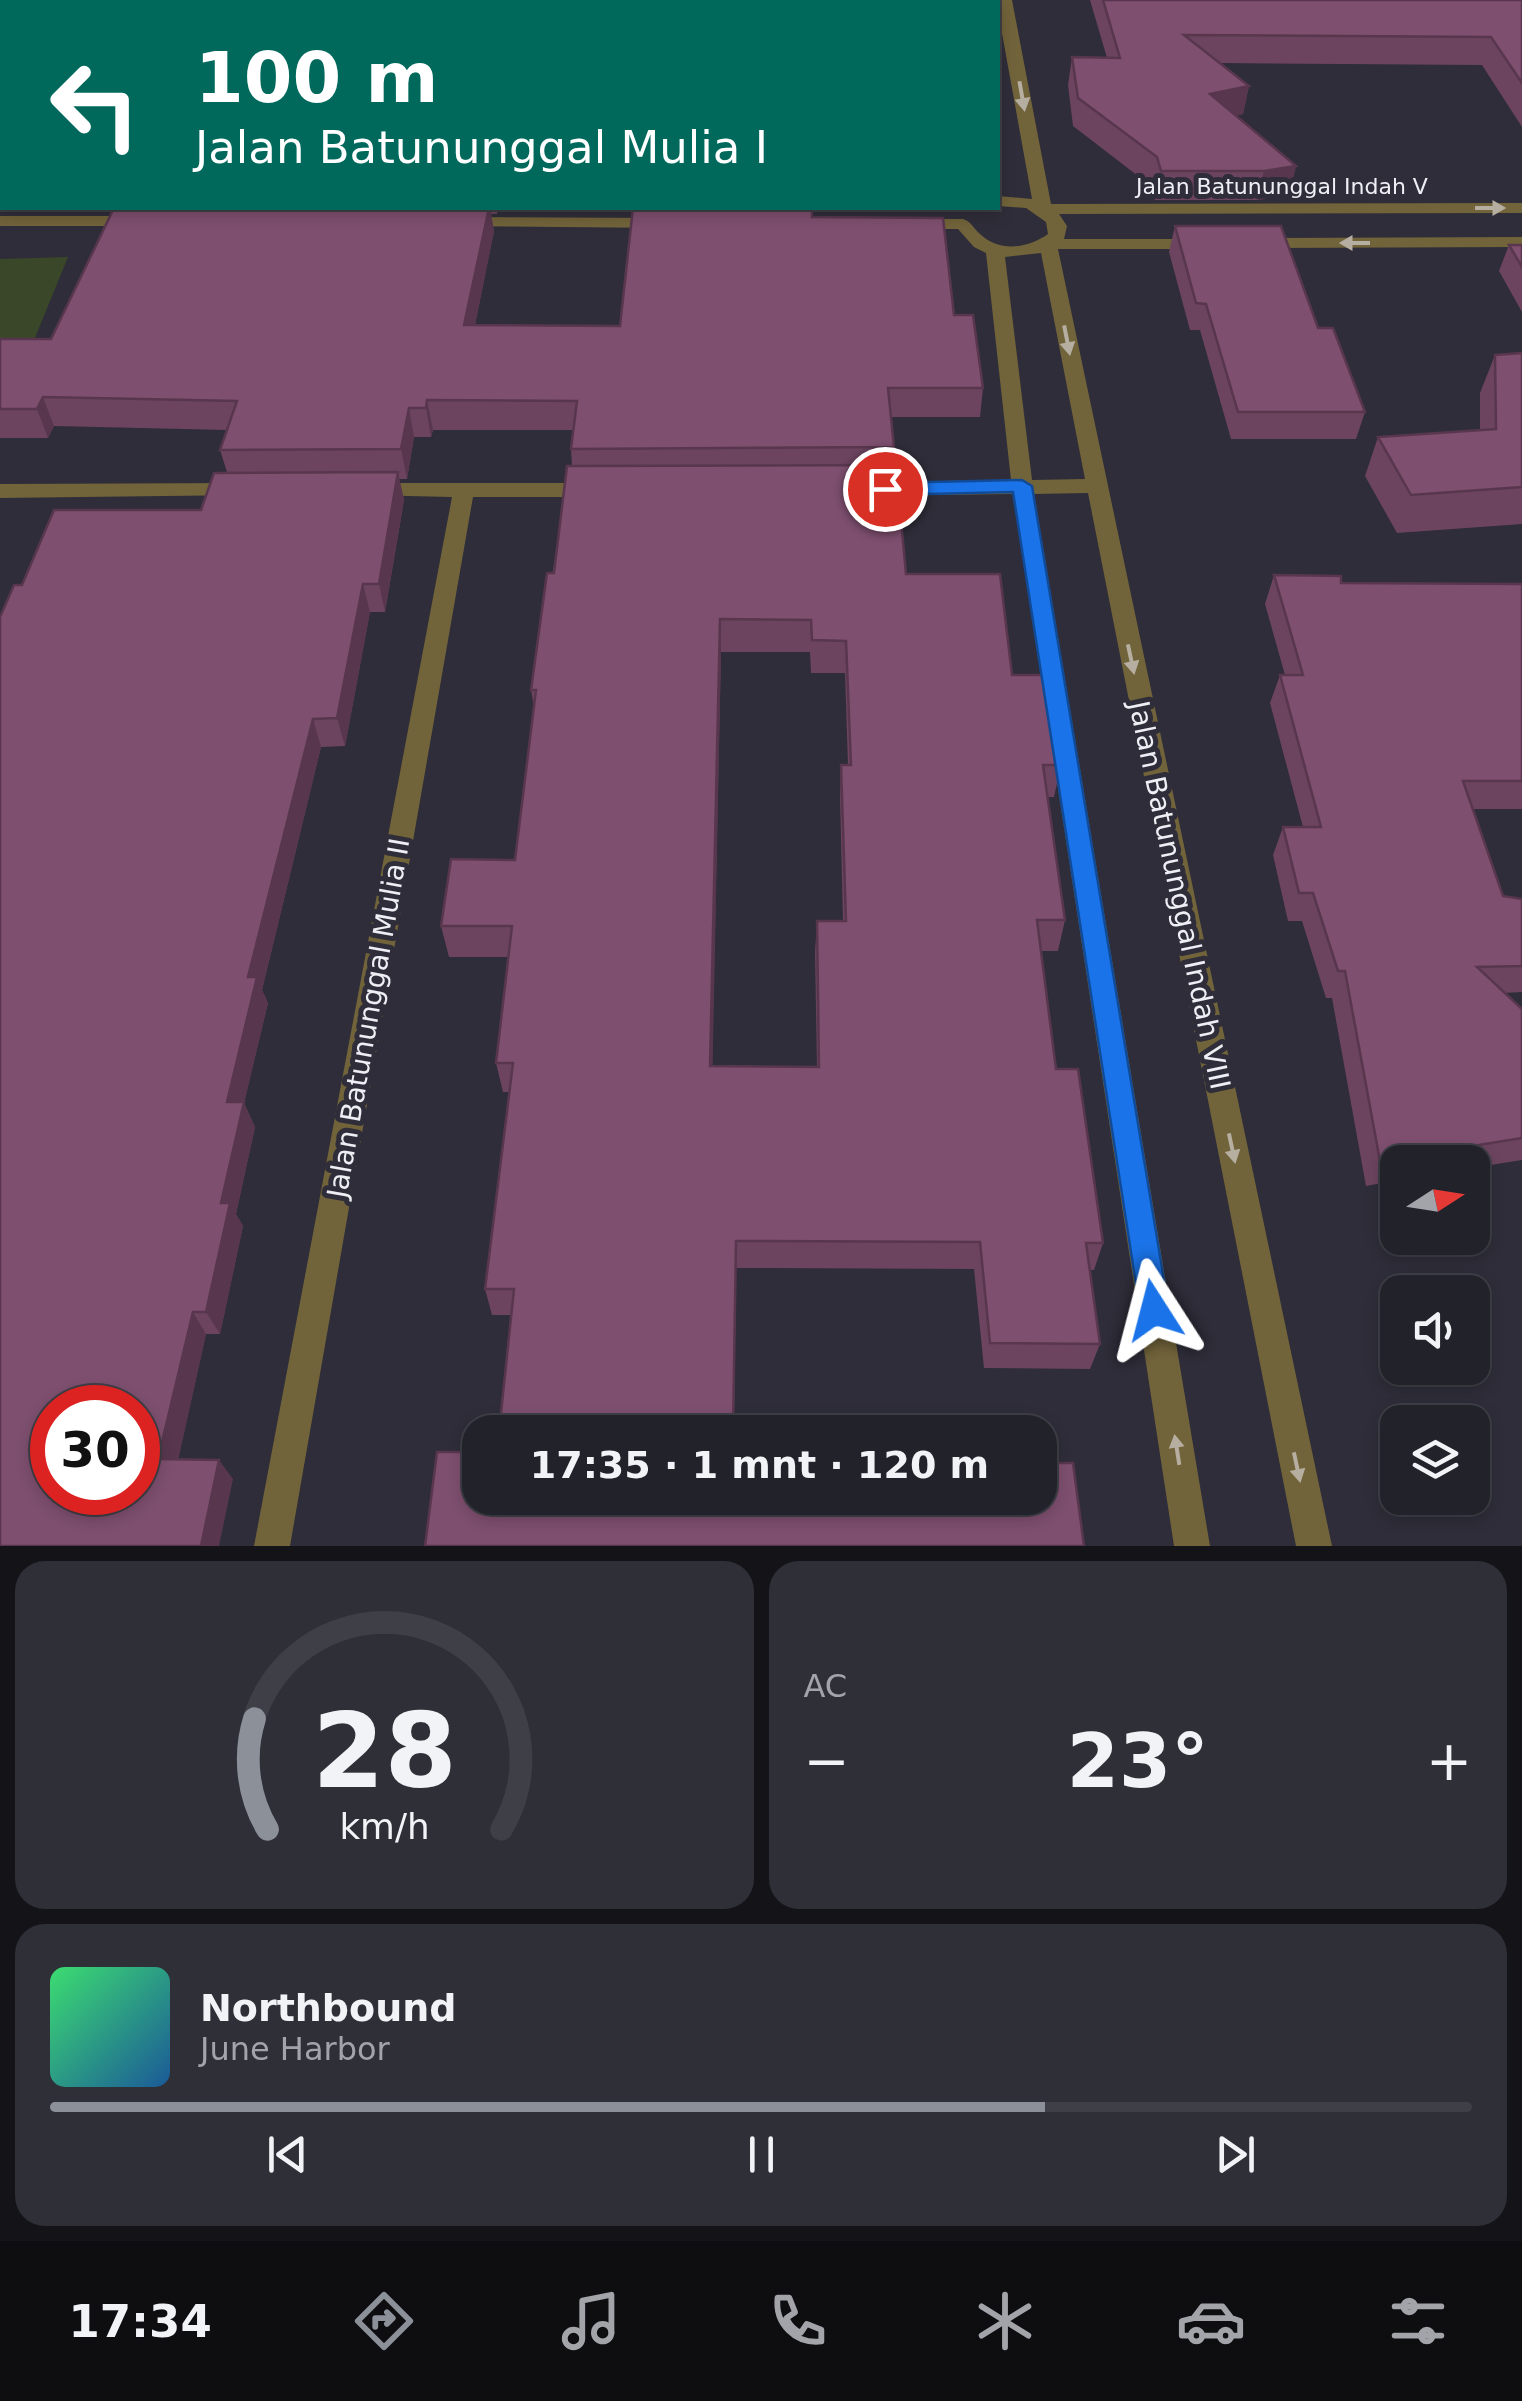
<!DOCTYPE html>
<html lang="id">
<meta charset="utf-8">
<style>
body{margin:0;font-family:"DejaVu Sans",sans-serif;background:#2e2f37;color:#f1f3f6;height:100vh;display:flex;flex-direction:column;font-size:38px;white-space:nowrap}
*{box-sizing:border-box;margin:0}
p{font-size:32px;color:#a2a4a9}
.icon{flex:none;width:55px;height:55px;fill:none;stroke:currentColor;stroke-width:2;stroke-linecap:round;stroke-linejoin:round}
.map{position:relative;height:1546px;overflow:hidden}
.panel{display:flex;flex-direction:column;gap:15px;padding:15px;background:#131318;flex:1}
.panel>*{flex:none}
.top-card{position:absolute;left:0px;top:0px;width:1000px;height:210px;box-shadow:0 5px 15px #0003,0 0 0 2px #3f3f47;background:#00695c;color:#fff;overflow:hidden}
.needle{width:65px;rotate:78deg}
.fabs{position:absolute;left:1380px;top:1145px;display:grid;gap:20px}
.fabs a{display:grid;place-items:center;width:110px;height:110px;border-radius:20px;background:#22222b;box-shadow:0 5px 15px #0003,0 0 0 2px #3f3f47;font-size:50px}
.speed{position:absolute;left:30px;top:1385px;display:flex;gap:20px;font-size:50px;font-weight:700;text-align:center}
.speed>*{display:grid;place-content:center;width:130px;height:130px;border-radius:50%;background:#22222b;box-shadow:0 5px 15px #0003,0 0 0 2px #3f3f47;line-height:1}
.speed .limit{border:15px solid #d22;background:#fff;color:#111}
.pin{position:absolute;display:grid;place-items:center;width:85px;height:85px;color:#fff;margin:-42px;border:5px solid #fff;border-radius:50%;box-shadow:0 2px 10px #0007}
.me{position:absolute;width:110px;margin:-55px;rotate:351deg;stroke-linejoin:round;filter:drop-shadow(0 0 8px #0008)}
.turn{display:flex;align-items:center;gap:35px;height:210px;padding:0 30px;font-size:45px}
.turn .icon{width:130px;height:130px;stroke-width:2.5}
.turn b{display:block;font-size:70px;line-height:85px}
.big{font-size:75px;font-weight:600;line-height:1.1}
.panel .card{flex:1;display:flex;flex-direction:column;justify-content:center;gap:15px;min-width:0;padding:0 35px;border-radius:30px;background:#2e2f37}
.panel .dial{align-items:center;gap:0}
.dial svg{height:260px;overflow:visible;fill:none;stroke:#3f3f47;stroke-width:7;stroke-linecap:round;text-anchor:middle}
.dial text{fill:#f1f3f6;stroke:none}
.song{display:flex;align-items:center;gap:30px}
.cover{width:120px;height:120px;border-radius:15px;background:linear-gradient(135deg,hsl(140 70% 55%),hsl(210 70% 35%))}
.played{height:10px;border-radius:5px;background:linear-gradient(90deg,#8c9099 70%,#3f3f47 70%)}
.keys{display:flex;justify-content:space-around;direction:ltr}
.heat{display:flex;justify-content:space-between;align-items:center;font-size:55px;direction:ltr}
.panel .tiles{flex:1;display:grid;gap:15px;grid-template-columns:1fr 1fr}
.card:last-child{grid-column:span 2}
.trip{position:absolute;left:462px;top:1415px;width:595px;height:100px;border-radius:30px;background:#22222b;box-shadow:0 5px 15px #0003,0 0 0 2px #3f3f47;font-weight:600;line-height:100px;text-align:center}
.tabs{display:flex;height:160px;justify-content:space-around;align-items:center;background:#0e0e11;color:#a2a4a9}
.tabs .icon{width:70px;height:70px}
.tabs .selected{color:#8c9099}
.tabs b{font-size:45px;color:#f1f3f6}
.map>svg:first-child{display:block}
.green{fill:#3a4728}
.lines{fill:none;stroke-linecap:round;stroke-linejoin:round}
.minor{fill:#71633a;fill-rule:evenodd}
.wall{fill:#6c445f;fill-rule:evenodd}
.shaded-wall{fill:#58374e}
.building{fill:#7e4f6f;stroke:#58374e;stroke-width:2.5;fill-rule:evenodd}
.oneway{fill:#b6afa1}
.route{fill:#1a73e8;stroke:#114b97;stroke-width:2.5}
.labels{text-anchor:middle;stroke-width:10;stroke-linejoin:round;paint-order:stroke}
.far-street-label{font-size:22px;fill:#eeeef5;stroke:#2e2d39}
.street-label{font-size:28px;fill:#eeeef5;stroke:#2e2d39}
</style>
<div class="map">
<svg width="1522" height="1546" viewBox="0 0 1522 1546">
<rect width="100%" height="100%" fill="#2e2d39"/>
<polygon class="green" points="68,257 30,350 0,351 0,259"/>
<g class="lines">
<g class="minor">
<polygon points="954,0 970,0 970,2 955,2"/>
<path d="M996,0H1012L1051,204L1522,203V213L1059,214L1067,226L1064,239H1202L1211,244L1202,249H1058L1332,1546H1296L1088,493L1034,494L1210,1546H1174L1013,494L865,496L854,489L865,482L1011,480L986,253L974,247L958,229H910L901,224L910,219H963C972,222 973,228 980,234C1000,253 1028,248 1048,234L1046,222L1026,208L998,206V196L1032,199ZM1041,253L1085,479L1032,480L1005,257Z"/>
<polygon points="0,216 140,216 149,221 140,226 0,226"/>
<polygon points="460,217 665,218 674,223 665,228 454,226 451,222"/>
<polygon points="1522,237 1522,247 1257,248 1248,243 1257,238"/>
<polygon points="240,483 248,485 251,490 248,495 0,498 0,484"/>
<polygon points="370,483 595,483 606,490 595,497 473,497 290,1546 254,1546 452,497 362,495 359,490 362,485"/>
</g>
</g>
<g class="wall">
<polygon points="0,0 2,2 2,166 0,166"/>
<polygon points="1090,0 1522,0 1522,127 1482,65 1220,63 1249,86 1243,114 1235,116 1296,166 1289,195 1257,200 1155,200 1151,186 1073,126 1068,85 1072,57 1107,58"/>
<path d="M114,208H498L497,214H491L494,231L475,325L620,326L812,217L954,315L983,388L980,417H891L894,447L892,465L906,574L1012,675L1061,765L1054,797H1047L1065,920L1058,951H1041L1056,1069L1103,1243L1094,1270H1090L1100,1344L1090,1369L984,1368L974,1269L736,1268L512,1315H492L485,1289L509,1092H503L496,1063L509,957H449L441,926L515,860L534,707L531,690L572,466L571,449L573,430H433L431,437H414L407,479H399L404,500L385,612H370L345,746L321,747L262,990L268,1003L244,1103L255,1127L236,1214L243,1226L220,1334H206L178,1459L233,1479L0,1546L22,585L201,510L227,472L220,450L227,430L54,426L48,438H0V339H51ZM721,652H810L811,673H845L848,765H841L840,797L843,921H817L815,952L817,1067L712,1066Z"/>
<polygon points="1175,226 1318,328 1365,412 1356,439 1231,439 1200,330 1190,330 1169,252"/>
<polygon points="1509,245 1522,245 1522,312 1499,271"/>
<polygon points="1522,353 1522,524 1397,533 1365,476 1378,437 1480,430 1480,393 1495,355"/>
<polygon points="1274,575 1341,583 1522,584 1522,809 1472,809 1503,896 1522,899 1522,992 1504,993 1522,1009 1522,1160 1472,1168 1472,1162 1398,1162 1398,1180 1366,1186 1332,998 1326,998 1302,921 1288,921 1273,855 1283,827 1303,827 1270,703 1280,675 1285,675 1265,604"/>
</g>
<g class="shaded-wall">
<polygon points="1249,86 1243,114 1204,123 1210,94"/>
<polygon points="1296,166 1289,195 1257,200 1264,171"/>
<polygon points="489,208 490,208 494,231 469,354 464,325"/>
<polygon points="43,397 54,426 48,438 37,409"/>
<polygon points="427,400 433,430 431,437 426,408"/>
<polygon points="409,408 414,437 407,479 401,449"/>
<polygon points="398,472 404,500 385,612 379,584"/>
<polygon points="363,584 370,612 345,746 337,718"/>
<polygon points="720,619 721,652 712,1095 710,1066"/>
<polygon points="313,719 321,747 262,990 268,1003 244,1103 255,1127 236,1214 243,1226 220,1334 206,1312 227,1102 248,977"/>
<polygon points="736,1241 734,1432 733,1432"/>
<polygon points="193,1312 206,1334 174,1479 158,1459"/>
<polygon points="219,1460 233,1479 219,1546 201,1546"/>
</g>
<g class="building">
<polygon points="0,0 503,0 502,2 2,2 2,140 0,140"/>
<polygon points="646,0 933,0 934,2 645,2"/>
<polygon points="1103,0 1522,0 1522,83 1491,37 1184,35 1249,86 1210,94 1296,166 1264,171 1161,171 1157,157 1078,98 1072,57 1120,58"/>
<polygon points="114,208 489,208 464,325 620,326 633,208 812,208 812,217 943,218 954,315 973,315 983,388 888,388 894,447 571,449 577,401 427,400 426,408 409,408 401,449 220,450 237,401 43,397 37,409 0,409 0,339 51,339"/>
<polygon points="1175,226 1281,226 1318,328 1333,328 1365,412 1238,412 1206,304 1196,303"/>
<polygon points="1509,245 1522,245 1522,267"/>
<polygon points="1522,353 1522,487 1411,495 1378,437 1496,429 1495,355"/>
<path d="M896,465L906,574H1000L1012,675H1046L1061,765H1043L1065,920H1037L1056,1069H1078L1103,1243H1086L1100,1344L990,1343L980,1242L736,1241L733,1432H499L514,1289H485L513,1063H496L512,926H441L451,859L515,860L536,690H531L547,573H554L567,466ZM720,619L811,620L812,640L846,641L851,765H841L846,921H817L819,1067L710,1066Z"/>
<path d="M398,472L379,584H363L337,718L313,719L248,977H257L227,1102H244L221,1203H230L206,1312H193L158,1459L219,1460L201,1546H0V617L14,585H22L54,510H201L214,473ZM52,1408H138V1492H52Z"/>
<polygon points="1274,575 1341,576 1341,583 1522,584 1522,781 1463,781 1503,896 1522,899 1522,966 1477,967 1522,1009 1522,1138 1380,1161 1345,971 1338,971 1313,893 1299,893 1283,827 1321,827 1280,675 1303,675"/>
<polygon points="437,1452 480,1452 480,1498 1040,1498 1040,1463 1073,1463 1084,1546 425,1546"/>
</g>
<defs><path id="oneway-solid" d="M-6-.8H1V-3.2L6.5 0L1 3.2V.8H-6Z" transform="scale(2.5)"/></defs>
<g class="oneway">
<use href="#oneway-solid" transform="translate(1022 96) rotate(80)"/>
<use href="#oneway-solid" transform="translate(1490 208)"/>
<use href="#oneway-solid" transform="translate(1355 243) rotate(180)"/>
<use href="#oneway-solid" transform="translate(1067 340) rotate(79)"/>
<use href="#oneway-solid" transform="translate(1131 659) rotate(78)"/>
<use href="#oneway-solid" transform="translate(1232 1148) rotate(78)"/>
<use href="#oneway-solid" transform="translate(1177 1450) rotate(-99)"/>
<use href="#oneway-solid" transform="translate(1297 1467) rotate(78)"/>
</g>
<polygon class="route" points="1022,480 1032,486 1169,1310 1165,1320 1154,1325 1144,1320 1140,1310 1013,492 885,495 876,489 885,483"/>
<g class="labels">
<g class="far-street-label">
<text x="1282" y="194">Jalan Batununggal Indah V</text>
</g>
<g class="street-label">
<text transform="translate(1180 895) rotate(78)" y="10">Jalan Batununggal Indah VIII</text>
<text transform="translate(368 1018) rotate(-80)" y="10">Jalan Batununggal Mulia II</text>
</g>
</g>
</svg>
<div class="fabs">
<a><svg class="needle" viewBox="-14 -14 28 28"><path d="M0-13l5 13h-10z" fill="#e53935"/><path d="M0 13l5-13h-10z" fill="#a2a4a9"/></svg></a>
<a><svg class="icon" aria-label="sound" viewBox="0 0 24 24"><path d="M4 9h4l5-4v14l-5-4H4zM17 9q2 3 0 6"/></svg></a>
<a><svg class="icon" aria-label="layers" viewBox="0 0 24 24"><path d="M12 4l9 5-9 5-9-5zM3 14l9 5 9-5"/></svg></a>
</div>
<div class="speed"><div class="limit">30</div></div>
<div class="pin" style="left:885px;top:489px;background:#d93025"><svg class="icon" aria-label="arrive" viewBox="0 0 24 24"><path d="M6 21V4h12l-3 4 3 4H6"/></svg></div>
<svg class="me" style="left:1154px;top:1310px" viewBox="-20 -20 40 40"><path d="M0-17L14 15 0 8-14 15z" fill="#1a73e8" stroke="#fff" stroke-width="4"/></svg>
<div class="trip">17:35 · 1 mnt · 120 m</div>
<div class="top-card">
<div class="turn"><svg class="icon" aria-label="left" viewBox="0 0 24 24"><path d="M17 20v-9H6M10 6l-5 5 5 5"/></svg><div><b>100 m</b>Jalan Batununggal Mulia I</div></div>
</div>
</div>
<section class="panel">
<div class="tiles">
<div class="card dial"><svg viewBox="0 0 100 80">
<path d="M14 69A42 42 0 1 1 86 69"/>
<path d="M14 69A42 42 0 0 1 10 35" stroke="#8c9099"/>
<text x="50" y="56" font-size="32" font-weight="700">28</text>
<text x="50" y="72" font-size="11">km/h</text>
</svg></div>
<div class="card"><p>AC</p>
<div class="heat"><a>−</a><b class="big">23°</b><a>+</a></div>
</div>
<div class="card">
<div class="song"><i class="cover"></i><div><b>Northbound</b><p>June Harbor</p></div></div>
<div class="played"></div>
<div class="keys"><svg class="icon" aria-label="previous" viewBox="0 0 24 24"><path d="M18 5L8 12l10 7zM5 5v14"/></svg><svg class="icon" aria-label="pause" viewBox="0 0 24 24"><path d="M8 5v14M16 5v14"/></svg><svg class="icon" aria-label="next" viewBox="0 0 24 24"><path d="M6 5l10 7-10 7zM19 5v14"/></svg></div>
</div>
</div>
</section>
<nav class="tabs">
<b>17:34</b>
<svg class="icon selected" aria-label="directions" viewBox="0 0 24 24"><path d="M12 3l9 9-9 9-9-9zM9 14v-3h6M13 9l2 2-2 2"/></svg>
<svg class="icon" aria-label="music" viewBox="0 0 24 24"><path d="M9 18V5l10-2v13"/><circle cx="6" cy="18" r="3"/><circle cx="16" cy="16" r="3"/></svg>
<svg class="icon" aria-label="phone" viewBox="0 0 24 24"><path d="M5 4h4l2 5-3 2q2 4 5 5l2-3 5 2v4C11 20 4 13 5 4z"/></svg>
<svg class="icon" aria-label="climate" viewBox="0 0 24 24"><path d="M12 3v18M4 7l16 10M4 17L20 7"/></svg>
<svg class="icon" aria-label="car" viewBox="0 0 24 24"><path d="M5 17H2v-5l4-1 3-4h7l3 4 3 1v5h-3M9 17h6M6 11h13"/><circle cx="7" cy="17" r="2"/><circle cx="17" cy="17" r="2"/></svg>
<svg class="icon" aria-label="filters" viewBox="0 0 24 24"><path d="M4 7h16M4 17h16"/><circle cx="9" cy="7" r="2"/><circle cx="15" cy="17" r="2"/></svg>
</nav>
